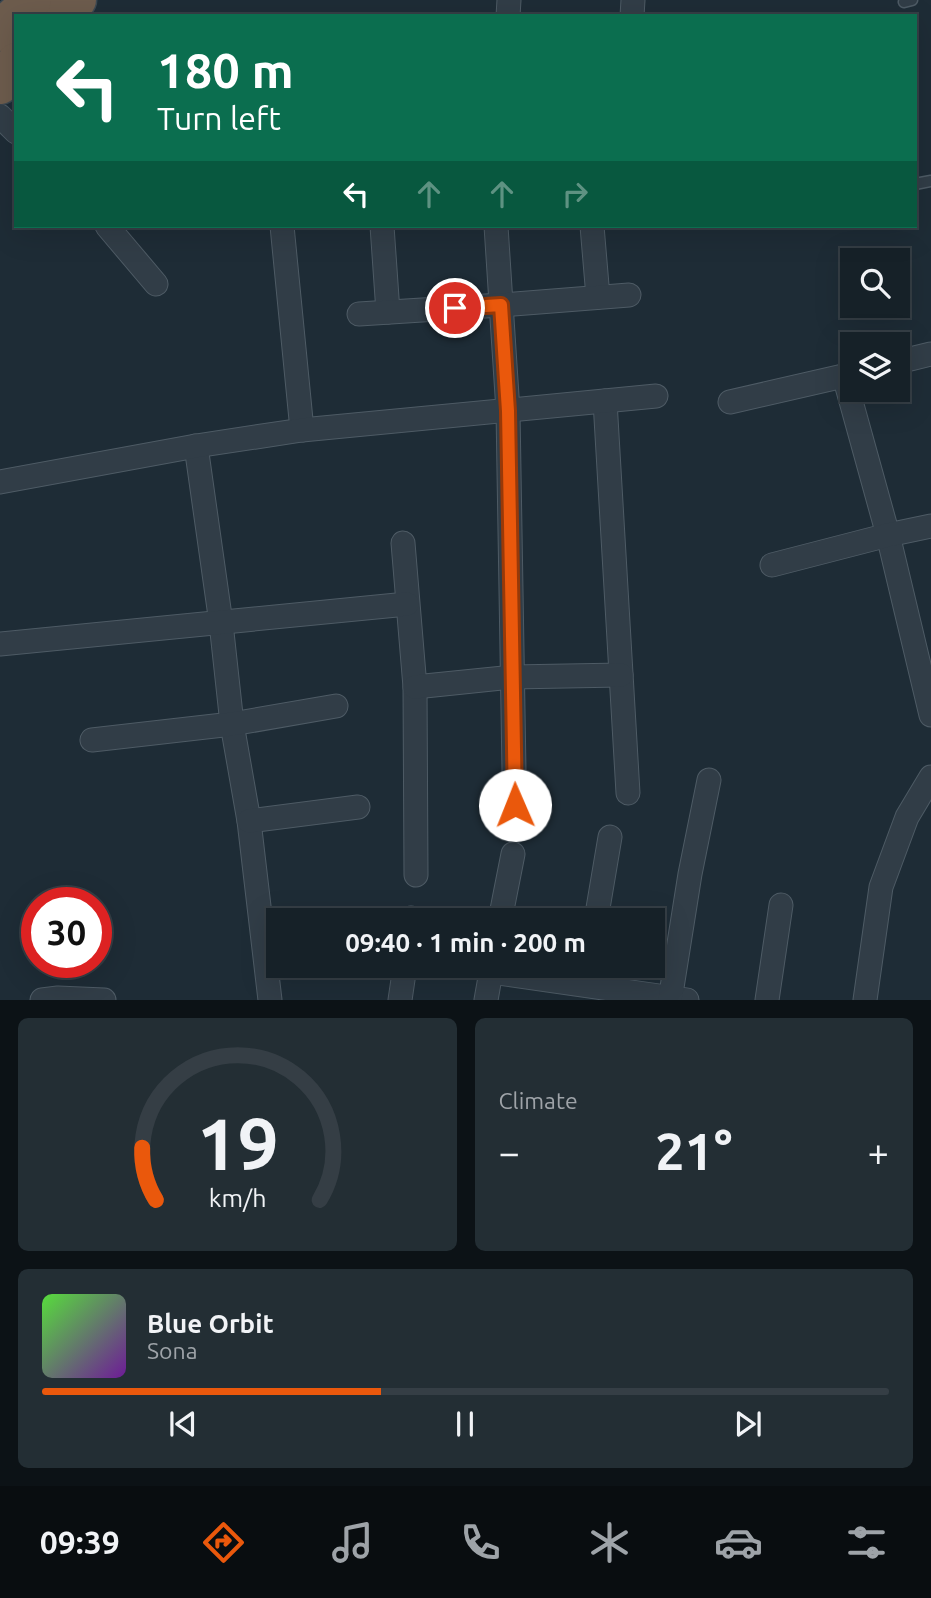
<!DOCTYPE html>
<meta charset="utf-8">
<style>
body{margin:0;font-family:Ubuntu,sans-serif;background:#232e34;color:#f1f3f6;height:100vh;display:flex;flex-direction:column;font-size:26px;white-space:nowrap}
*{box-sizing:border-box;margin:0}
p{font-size:23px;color:#9ea3a8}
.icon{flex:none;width:38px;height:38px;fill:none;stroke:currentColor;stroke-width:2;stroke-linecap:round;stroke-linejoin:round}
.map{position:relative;height:1000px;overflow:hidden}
.side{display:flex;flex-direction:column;gap:18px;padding:18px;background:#0c1216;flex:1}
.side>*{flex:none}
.banner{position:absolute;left:14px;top:14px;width:903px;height:214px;border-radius:0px;box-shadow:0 7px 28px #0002,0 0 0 2px #353e45;background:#0b6e4f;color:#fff;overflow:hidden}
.buttons{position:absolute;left:840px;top:248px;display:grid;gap:14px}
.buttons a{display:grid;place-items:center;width:70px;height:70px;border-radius:0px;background:#162128;box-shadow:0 7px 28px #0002,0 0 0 2px #353e45;font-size:35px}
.speed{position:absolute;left:21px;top:887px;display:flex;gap:14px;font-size:35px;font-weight:700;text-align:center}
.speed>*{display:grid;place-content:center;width:91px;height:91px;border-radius:50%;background:#162128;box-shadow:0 7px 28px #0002,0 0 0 2px #353e45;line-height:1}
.speed .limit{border:10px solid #d22;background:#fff;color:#111}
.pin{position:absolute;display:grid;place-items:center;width:60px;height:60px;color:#fff;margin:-30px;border:4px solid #fff;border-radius:50%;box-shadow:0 2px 7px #0007}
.me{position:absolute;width:77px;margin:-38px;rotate:359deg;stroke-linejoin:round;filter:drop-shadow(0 0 5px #0008)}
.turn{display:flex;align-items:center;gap:24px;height:147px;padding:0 28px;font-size:32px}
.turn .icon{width:91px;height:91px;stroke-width:2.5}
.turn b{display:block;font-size:49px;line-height:60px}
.lanes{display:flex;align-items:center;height:66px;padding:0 28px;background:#0003;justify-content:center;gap:35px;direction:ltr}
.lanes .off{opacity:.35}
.big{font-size:52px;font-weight:600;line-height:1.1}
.side .tile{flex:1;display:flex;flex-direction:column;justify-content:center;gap:10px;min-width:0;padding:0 24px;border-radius:10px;background:#232e34}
.side .dial{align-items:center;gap:0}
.dial svg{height:182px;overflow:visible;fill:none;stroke:#353e45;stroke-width:7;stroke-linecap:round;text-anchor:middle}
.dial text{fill:#f1f3f6;stroke:none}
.song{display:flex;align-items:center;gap:21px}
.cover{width:84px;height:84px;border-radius:10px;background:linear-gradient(135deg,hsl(110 70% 55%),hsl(280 70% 35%))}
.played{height:7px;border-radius:4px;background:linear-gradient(90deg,#ea580c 40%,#353e45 40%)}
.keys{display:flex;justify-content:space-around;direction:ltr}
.heat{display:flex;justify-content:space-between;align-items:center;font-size:38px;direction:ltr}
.side .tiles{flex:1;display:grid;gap:18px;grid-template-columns:1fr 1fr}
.tile:last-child{grid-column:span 2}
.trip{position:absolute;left:266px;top:908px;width:399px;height:70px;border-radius:0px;background:#162128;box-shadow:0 7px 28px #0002,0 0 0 2px #353e45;font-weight:600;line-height:70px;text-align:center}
.tab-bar{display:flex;height:112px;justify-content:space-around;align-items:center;background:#090d10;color:#9ea3a8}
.tab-bar .icon{width:49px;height:49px}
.tab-bar .on{color:#ea580c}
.tab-bar b{font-size:32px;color:#f1f3f6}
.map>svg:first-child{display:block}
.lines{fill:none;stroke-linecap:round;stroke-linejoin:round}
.lane-casing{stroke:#4e5b65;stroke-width:13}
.street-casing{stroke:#4e5b65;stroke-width:25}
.highway-casing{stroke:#3c4851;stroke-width:41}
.lane{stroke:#313d47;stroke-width:10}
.street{stroke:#313d47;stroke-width:23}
.highway{stroke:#6d5c4d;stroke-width:38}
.route-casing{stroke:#983908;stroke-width:18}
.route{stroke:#ea580c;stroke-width:12}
</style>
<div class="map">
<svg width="931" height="1000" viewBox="0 0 931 1000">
<rect width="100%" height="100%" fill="#1e2c36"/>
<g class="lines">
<g class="lane-casing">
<g id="lane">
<polyline points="904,2 912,0"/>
<polyline points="915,184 931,181"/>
</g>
</g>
<g class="street-casing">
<g id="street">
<polyline points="508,16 509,0"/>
<polyline points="632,16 633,0"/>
<polyline points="0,116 16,132"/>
<polyline points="107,226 156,284"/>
<polyline points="282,226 302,430"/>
<polyline points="382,226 388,312"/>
<polyline points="496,226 508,411 515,831"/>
<polyline points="592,226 598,297"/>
<polyline points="359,314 501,305 629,295"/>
<polyline points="898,362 931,354"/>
<polyline points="844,376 888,535 931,715"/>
<polyline points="605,401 628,793"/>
<polyline points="730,402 852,374"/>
<polyline points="196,446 221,623 232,724 249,821 270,1000"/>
<polyline points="0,482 196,446 302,430 656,396"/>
<polyline points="403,543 415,687 416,875"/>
<polyline points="772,565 888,535 931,526"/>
<polyline points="0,644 407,604"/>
<polyline points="415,687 512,677 621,675"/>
<polyline points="92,740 232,724 336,706"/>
<polyline points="249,821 358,807"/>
<polyline points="411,920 411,918"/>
<polyline points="500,920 513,854"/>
<polyline points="596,920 610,837"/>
<polyline points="491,972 687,1000"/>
<polyline points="42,1000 58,998 104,1000"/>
<polyline points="400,1000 405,966"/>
<polyline points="486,1000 492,966"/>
<polyline points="670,1000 690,874 709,780"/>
<polyline points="767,1000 781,905"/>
<polyline points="865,1000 881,887 907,817 931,777"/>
</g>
</g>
<g class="highway-casing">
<g id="highway">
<polyline points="61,16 77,0"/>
<polyline points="0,32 7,23 32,0"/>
<polyline points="0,85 16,62"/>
</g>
</g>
<use href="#lane" class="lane"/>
<use href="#street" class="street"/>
<use href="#highway" class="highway"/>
</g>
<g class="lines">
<g class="route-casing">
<polyline id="route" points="455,308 501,305 508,411 515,805"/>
</g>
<use href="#route" class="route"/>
</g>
</svg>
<div class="buttons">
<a><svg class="icon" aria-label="search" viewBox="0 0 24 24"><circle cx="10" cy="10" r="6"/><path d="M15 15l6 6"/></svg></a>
<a><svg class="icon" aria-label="layers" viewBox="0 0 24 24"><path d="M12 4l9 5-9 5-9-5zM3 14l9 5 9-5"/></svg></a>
</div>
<div class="speed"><div class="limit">30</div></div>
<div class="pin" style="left:455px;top:308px;background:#d93025"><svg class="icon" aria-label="arrive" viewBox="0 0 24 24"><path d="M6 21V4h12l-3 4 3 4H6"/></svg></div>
<svg class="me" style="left:515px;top:805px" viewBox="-20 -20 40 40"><circle r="19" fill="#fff"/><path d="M0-13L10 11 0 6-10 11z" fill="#ea580c"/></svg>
<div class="trip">09:40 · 1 min · 200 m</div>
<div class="banner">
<div class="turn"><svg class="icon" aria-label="left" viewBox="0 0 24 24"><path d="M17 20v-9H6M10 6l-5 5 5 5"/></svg><div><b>180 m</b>Turn left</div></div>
<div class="lanes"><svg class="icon" aria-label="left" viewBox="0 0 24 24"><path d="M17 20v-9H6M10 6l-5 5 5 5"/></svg><svg class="icon off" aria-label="ahead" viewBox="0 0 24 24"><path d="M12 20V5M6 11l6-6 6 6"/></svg><svg class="icon off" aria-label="ahead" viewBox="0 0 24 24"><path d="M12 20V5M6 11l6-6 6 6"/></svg><svg class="icon off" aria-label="right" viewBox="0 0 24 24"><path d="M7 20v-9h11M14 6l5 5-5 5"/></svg></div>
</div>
</div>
<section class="side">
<div class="tiles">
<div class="tile dial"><svg viewBox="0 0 100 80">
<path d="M14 69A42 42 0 1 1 86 69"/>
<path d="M14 69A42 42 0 0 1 8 46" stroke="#ea580c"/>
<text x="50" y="56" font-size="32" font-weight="700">19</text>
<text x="50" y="72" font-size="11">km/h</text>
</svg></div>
<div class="tile"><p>Climate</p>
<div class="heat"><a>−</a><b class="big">21°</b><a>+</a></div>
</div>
<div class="tile">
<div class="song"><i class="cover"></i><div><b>Blue Orbit</b><p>Sona</p></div></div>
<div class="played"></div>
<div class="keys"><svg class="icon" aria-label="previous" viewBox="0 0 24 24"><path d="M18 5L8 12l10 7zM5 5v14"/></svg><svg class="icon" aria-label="pause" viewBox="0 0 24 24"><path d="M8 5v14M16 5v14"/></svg><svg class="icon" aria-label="next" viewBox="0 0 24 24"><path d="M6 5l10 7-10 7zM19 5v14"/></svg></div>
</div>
</div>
</section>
<nav class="tab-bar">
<b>09:39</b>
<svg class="icon on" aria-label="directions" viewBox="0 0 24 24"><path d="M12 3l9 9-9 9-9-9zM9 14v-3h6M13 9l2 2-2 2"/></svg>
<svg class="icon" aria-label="music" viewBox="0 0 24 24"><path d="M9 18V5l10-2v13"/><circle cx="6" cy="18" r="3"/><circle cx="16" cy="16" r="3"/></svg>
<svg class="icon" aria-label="phone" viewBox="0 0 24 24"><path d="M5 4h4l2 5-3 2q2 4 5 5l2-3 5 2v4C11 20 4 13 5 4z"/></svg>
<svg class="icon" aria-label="climate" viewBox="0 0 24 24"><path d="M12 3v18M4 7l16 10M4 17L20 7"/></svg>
<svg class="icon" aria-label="car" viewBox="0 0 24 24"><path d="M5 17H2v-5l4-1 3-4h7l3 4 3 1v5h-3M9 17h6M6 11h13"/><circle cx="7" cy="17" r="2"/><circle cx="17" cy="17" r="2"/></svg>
<svg class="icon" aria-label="filters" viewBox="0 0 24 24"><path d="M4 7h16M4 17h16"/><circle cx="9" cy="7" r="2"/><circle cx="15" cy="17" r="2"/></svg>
</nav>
